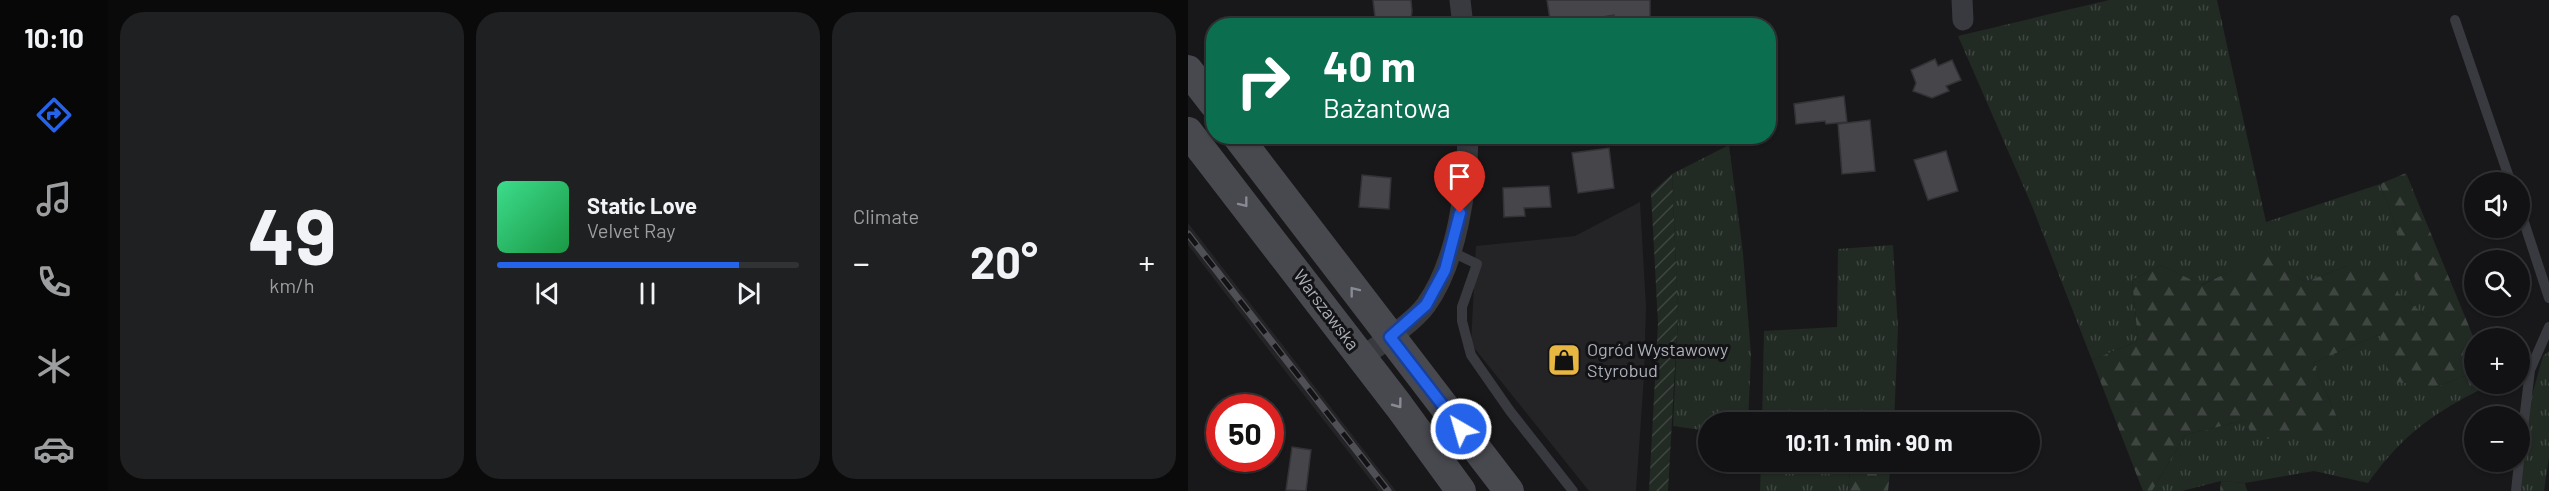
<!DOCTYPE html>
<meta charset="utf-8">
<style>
body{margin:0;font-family:Barlow,sans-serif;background:#1f2022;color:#f1f3f6;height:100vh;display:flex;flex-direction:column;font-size:22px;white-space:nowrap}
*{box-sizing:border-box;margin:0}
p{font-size:20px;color:#9c9ea0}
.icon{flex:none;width:33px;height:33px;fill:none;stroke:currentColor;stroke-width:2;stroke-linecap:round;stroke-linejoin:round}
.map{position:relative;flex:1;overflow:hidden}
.sheet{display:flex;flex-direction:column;gap:12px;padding:12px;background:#0a0a0b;width:1080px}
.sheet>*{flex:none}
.top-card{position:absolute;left:18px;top:18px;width:570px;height:126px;border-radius:24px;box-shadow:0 2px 4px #0004,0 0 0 2px #313234;background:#0b6e4f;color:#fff;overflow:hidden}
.controls{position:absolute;left:1276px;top:172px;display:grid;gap:12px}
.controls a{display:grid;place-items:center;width:66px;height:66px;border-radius:50%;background:#121214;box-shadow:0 2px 4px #0004,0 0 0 2px #313234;font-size:30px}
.speed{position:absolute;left:18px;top:394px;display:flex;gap:12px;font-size:30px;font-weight:700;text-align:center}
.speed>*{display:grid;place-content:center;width:78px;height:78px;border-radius:50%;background:#121214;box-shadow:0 2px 4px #0004,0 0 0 2px #313234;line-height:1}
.speed .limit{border:9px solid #d22;background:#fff;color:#111}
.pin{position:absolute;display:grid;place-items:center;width:51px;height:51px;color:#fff;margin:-62px -26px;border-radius:50% 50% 50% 0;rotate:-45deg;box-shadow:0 0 6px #0007}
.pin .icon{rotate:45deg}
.me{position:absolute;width:66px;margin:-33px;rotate:322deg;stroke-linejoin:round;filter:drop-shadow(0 0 4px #0008)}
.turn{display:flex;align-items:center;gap:21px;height:126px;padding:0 18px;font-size:27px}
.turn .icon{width:78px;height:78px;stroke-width:2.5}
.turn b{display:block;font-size:42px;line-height:51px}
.big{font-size:45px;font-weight:700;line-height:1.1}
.sheet .widget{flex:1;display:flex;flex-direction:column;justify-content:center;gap:9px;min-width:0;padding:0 21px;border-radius:24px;background:#1f2022}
.sheet .dial{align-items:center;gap:0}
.dial b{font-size:78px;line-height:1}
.song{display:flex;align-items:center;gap:18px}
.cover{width:72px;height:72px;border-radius:9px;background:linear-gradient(135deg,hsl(150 70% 55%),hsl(140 70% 35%))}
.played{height:6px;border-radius:3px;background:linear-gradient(90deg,#2563eb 80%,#313234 80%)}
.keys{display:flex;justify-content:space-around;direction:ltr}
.heat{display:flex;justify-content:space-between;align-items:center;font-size:33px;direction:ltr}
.sheet .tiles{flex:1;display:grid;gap:12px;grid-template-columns:repeat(3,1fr)}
.trip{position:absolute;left:510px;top:412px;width:342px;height:60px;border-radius:30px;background:#121214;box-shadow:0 2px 4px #0004,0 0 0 2px #313234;font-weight:700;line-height:60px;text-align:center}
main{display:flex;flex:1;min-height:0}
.menu{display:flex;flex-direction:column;width:108px;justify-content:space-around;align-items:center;background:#070708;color:#9c9ea0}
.menu .icon{width:42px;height:42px}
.menu .on{color:#2563eb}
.menu b{font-size:27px;color:#f1f3f6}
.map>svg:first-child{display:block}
.built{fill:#242427}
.grass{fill:url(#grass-tufts)}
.forest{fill:url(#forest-firs)}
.garden{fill:url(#garden-furrows)}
.building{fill:#45454a;stroke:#333236;stroke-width:1.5}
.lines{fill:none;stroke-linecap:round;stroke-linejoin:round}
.lane{stroke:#393a3f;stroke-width:10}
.street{stroke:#393a3f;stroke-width:21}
.secondary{stroke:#48494f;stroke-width:30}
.rail-casing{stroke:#4f5056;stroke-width:7}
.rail{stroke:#131315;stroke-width:4.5;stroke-dasharray:14;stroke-linecap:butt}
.oneway{stroke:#888b94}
.route-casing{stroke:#184099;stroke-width:15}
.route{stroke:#2563eb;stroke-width:10}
.labels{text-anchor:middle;stroke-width:6;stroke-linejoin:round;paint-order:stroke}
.street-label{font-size:18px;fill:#abafb9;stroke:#131315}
.poi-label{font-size:18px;fill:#abafb9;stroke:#131315;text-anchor:start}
</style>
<main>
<nav class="menu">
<b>10:10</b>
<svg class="icon on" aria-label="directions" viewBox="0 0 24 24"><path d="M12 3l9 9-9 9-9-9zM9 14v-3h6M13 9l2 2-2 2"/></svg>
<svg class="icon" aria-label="music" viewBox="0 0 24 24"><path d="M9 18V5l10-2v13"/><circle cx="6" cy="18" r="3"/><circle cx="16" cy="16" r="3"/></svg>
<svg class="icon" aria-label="phone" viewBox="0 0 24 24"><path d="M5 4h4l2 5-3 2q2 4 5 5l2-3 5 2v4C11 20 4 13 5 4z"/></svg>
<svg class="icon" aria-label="climate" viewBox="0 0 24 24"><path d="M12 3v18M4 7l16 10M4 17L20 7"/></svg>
<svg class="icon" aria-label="car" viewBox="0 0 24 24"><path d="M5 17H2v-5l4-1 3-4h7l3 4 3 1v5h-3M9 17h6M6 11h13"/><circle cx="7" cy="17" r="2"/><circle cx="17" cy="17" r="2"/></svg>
</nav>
<section class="sheet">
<div class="tiles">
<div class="widget dial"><b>49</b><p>km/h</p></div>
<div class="widget">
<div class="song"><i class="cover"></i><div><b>Static Love</b><p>Velvet Ray</p></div></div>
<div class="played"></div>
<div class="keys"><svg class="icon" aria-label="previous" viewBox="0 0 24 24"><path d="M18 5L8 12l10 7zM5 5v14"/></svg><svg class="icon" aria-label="pause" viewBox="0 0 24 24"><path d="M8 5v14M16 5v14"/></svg><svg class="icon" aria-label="next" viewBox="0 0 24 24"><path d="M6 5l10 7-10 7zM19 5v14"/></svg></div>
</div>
<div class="widget"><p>Climate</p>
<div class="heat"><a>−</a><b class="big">20°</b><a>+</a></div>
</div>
</div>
</section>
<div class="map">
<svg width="1361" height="491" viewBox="0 0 1361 491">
<defs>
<pattern id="grass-tufts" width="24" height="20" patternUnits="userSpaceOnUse" patternTransform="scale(1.5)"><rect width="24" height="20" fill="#222a24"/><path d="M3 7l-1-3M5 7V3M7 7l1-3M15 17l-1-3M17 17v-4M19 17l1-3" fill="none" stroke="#3f4642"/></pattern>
<pattern id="forest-firs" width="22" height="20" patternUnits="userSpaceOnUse" patternTransform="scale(1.5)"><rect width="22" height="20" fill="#222a24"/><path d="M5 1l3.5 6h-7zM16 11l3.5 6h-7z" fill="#3f4642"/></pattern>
<pattern id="garden-furrows" width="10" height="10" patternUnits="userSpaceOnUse" patternTransform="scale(1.5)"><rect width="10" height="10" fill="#222a24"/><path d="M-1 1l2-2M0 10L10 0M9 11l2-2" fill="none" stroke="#3f4642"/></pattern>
</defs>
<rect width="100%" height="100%" fill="#18181a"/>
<g class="built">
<polygon points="452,202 458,306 456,376 448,491 401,491 283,344 288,246 387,236"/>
<polygon points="0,223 172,445 208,491 191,491 83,353 0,245"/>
</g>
<g class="grass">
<polygon points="921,0 1029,0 1078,222 1192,184 1244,321 1210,293 1159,266 1117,282 1078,255 1013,285 973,265 944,280 950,341 904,360 844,206 770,36"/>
<polygon points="541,145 555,253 563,355 560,423 520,423 520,431 485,426 490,315 484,174"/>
<polygon points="705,245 710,329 706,423 574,423 576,331 649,327 650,249"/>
<path d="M1192,334L1248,387L1287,372V384H1304C1249,410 1216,433 1180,483L1126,471L1057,483L1033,481L994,491H964L997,435L1058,420L1155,431L1125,363Z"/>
<polygon points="1361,351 1361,457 1356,491 1333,491 1341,406 1355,356"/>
<polygon points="573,462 663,462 660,491 572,491"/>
</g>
<g class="forest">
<polygon points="1218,173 1287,341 1287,372 1248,387 1201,381 1192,334 1125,363 1155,431 1065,440 1058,420 997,435 964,491 955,491 904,360 950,341 944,280 973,265 1014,285 1078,254 1117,282 1159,266 1201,267 1210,293 1243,320 1192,184"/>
<polygon points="663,462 703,462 700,491 660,491"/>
<polygon points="1033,481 1057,483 1059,491 1032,491"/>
</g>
<polygon class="garden" points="484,174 490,315 480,491 461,491 470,323 463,193"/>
<g class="building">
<polygon points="185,0 223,0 224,11 222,26 188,26"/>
<polygon points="359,0 462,0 462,19 427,25 426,15 383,22 384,26 363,26"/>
<polygon points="747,59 750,66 764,60 773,80 758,86 761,91 744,98 725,91 728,83 723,70"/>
<polygon points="656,96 659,122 638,124 637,121 608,124 606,104"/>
<polygon points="682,120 687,171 654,174 650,124"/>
<polygon points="421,148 426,188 390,193 384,153"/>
<polygon points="758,151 770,191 740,200 726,160"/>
<polygon points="174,175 203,178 201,209 171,207"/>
<polygon points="361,186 363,207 336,208 337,216 316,217 315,188"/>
<polygon points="104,447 123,450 118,491 98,490"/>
</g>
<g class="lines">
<g class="lane">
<polyline points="1267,20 1323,183"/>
<polyline points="1332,210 1361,298"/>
<polyline points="262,251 289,264 274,307 274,321 283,355 322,411 385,491"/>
<polyline points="1332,455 1342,370 1361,327"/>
<polyline points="1328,491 1331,462"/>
</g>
<g class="street">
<polyline points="272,0 275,26"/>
<polyline points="774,0 775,20"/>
<path d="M174,357C193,344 226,322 238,305C269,262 279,188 280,136"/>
</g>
<g class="secondary">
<polyline points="0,70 26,104"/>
<polyline points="0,132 211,406 273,491"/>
<polyline points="49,136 321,491"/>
</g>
<g class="rail-casing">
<polyline id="rail" points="0,234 200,491"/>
</g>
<use href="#rail" class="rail"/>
</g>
<defs><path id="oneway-chevron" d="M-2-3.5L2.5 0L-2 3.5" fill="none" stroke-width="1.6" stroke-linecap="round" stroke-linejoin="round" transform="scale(1.5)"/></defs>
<g class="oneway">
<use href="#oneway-chevron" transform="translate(56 203) rotate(52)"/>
<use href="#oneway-chevron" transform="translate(166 291) rotate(-128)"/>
<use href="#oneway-chevron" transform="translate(210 404) rotate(53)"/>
</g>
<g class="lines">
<g class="route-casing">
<polyline id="route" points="272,213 257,270 238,305 202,337 273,429"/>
</g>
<use href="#route" class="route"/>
</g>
<defs>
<g id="shop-square" transform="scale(1.725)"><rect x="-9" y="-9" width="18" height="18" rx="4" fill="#e8b742" stroke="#131315"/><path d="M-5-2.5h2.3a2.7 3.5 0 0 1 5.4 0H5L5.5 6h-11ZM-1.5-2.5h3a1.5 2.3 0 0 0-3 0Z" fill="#111"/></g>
</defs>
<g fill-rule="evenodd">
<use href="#shop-square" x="376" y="360"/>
</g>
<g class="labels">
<g class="street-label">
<text transform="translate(138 310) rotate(53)" y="6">Warszawska</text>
</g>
<g class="poi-label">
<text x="399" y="356">Ogród Wystawowy<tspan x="399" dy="21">Styrobud</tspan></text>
</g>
</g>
</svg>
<div class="controls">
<a><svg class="icon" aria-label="sound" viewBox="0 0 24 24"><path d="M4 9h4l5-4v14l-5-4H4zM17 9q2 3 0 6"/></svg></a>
<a><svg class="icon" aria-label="search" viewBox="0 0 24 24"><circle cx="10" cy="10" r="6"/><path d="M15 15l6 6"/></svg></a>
<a>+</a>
<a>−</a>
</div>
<div class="speed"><div class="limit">50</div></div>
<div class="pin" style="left:272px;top:213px;background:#d93025"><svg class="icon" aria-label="arrive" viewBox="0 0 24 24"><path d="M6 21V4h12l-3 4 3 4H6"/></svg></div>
<svg class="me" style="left:273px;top:429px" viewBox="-20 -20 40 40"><circle r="17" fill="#2563eb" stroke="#fff" stroke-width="3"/><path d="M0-11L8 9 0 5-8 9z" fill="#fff"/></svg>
<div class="trip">10:11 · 1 min · 90 m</div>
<div class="top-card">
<div class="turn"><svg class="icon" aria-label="right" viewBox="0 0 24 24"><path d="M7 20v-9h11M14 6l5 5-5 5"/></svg><div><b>40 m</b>Bażantowa</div></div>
</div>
</div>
</main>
